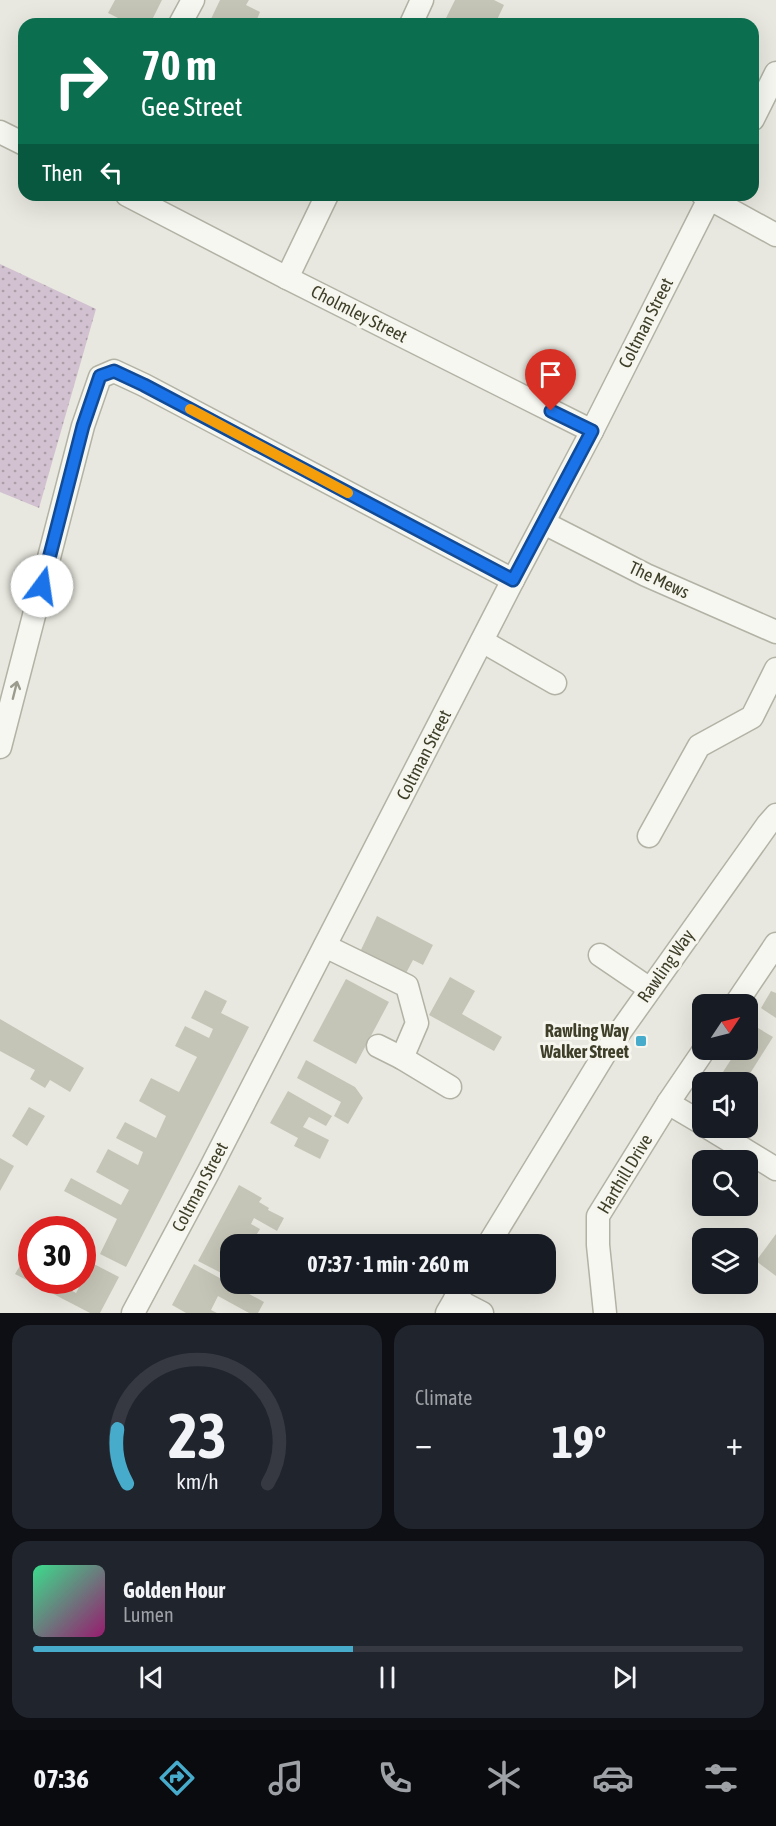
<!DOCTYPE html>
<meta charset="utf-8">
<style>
body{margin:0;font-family:"Asap Condensed",sans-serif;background:#20242c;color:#f1f3f6;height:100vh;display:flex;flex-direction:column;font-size:22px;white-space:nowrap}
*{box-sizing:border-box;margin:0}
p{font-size:20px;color:#9ea1a6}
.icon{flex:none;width:33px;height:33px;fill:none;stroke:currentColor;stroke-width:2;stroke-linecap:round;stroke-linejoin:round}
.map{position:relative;height:1313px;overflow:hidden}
.panel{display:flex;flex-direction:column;gap:12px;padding:12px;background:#0d0f14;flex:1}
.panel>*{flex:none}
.banner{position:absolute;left:18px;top:18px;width:741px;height:183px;border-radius:18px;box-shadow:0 6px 24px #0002;background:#0b6e4f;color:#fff;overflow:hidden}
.needle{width:39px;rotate:55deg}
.tools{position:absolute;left:692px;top:994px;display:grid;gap:12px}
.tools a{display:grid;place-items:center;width:66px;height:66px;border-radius:12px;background:#171b24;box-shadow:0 6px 24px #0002;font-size:30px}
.speed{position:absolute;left:18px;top:1216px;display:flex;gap:12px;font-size:30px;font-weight:700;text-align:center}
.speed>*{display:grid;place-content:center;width:78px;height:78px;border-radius:50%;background:#171b24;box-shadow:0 6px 24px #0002;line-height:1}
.speed .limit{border:9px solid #d22;background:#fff;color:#111}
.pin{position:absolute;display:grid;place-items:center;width:51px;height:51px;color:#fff;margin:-62px -26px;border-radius:50% 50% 50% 0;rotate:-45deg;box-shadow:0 0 6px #0007}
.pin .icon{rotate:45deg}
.me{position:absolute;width:66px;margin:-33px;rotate:14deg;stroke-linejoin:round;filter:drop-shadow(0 0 4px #0008)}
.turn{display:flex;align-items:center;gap:21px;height:126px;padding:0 24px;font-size:27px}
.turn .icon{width:78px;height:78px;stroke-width:2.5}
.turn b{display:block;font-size:42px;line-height:51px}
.then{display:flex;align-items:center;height:57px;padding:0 24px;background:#0003;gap:12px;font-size:22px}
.big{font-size:45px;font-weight:700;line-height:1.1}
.panel .card{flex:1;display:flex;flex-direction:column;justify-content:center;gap:9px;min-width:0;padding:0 21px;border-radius:18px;background:#20242c}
.panel .dial{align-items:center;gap:0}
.dial svg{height:156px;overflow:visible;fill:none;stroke:#363941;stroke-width:7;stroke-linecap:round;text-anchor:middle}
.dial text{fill:#f1f3f6;stroke:none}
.song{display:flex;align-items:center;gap:18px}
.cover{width:72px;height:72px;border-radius:9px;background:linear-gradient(135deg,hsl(150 70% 55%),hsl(320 70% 35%))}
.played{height:6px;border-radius:3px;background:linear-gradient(90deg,#47abcb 45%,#363941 45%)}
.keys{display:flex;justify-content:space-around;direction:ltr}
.heat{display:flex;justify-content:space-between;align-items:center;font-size:33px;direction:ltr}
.panel .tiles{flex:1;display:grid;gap:12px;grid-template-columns:1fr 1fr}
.card:last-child{grid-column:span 2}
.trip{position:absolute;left:220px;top:1234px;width:336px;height:60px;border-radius:18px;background:#171b24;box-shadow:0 6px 24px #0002;font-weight:700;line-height:60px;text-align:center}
.dock{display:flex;height:96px;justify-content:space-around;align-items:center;background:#090b0e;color:#9ea1a6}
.dock .icon{width:42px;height:42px}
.dock .selected{color:#47abcb}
.dock b{font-size:27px;color:#f1f3f6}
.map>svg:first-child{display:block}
.grass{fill:url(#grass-dots)}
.building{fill:#c5c5b7}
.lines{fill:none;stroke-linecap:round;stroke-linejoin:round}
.minor-casing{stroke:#b2b2a5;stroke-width:25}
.minor{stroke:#f7f7f2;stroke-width:22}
.oneway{stroke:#9b9b8e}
.route-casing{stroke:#114b97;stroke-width:15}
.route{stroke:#1a73e8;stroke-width:10}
.slow{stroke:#f59e0b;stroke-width:10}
.poi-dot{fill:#47abcb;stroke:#f6f6ef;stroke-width:2}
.labels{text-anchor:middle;stroke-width:6;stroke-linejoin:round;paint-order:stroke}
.street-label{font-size:18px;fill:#3f3f29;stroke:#f6f6ef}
.poi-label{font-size:18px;font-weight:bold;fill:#3f3f29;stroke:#f6f6ef;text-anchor:end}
</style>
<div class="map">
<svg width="776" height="1313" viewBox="0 0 776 1313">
<defs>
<pattern id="grass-dots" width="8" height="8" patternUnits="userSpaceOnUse" patternTransform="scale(1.5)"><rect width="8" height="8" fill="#d2c1d0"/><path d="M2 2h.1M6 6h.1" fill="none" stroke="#ac9ea9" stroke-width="1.8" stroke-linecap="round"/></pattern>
</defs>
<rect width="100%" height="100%" fill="#e8e8e0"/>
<polygon class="grass" points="0,264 96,309 39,508 0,492"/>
<g class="building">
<polygon points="115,0 162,0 150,24 120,24 122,20 108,13"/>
<polygon points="220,0 249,0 246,5 260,12 255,24 217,24 210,21"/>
<polygon points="455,0 494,0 504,5 495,24 486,24 476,19 474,24 443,24"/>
<polygon points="377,916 433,945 423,965 413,960 405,975 360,952"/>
<polygon points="450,977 475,991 462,1014 502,1037 494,1051 429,1015"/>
<polygon points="346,979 389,1002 356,1064 313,1041"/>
<polygon points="205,990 227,1001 221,1013 249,1027 126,1267 100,1254 117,1219 64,1191 71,1178 121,1205 129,1190 96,1172 108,1149 138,1165 143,1152 116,1138 125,1122 156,1138 166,1116 139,1101 151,1078 179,1092 197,1057 175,1046 185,1026 209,1038 213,1029 191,1018"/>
<polygon points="771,991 776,993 776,1018 761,1008"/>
<polygon points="0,1019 84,1068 70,1092 50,1080 45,1088 30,1079 35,1070 0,1051"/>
<polygon points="753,1025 773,1037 744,1083 716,1083 737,1050 747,1050 747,1034"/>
<polygon points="306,1060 355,1087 363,1098 348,1124 334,1116 341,1102 297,1078"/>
<polygon points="288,1091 332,1116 326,1126 309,1117 303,1127 329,1140 320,1159 294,1146 298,1138 270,1123"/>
<polygon points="29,1107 45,1116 27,1146 12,1136"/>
<polygon points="0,1158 14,1166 0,1191"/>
<polygon points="239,1185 262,1198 259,1202 269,1208 268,1210 284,1218 277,1231 254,1218 251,1224 260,1229 252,1242 243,1237 239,1245 231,1245 231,1278 198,1261"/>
<polygon points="776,1234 776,1276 756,1261"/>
<polygon points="702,1256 702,1277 695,1258"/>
<polygon points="92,1263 119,1277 100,1313 90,1313 15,1274 21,1264 32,1270 32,1281 53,1281 76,1293 81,1284 76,1281 82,1281 82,1265 89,1269"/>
<polygon points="194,1264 264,1302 258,1313 249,1313 218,1296 211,1310 217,1313 186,1313 172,1305"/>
</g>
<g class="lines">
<g class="minor-casing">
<g id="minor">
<polyline points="180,24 193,0"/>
<polyline points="411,24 422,0"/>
<polyline points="753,119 776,73"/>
<polyline points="0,132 24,144"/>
<polyline points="127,195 287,278 592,431"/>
<polyline points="703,195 776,235"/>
<polyline points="287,278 327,195"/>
<polyline points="544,523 646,575 776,632"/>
<polyline points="482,641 555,683"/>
<polyline points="0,747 83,426 100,377 114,371 144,385 513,580"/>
<polyline points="649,836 699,746 752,717 776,669"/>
<polyline points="325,946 407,986 417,1023 402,1058"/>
<polyline points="600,955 650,989"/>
<polyline points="735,1005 776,944"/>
<polyline points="378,1046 402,1058 450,1087"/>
<polyline points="668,1103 702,1123"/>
<polyline points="709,1128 776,1169"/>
<polyline points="488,1245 607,1050 768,824 776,815"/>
<polyline points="455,1299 482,1313"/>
<polyline points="133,1313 209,1171 513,580 592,431 711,195"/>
<polyline points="447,1313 464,1284"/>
<polyline points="605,1313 598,1245 598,1216 668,1103 704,1050"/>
</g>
</g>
<use href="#minor" class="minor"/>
</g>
<defs><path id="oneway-shaft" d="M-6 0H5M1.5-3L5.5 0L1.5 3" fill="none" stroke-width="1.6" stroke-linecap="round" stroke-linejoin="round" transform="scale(1.5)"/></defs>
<use class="oneway" href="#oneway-shaft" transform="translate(15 690) rotate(-76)"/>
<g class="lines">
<g class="route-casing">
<polyline id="route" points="42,586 83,426 100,376 114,371 144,385 513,580 592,431 551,411"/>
</g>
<use href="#route" class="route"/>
<polyline class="slow" points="190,409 348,493"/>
</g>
<rect class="poi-dot" x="635" y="1035" width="12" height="12" rx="3"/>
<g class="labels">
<g class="street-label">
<text transform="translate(359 314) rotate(27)" y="6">Cholmley Street</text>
<text transform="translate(646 323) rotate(-63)" y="6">Coltman Street</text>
<text transform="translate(659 580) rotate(25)" y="6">The Mews</text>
<text transform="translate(424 755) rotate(-63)" y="6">Coltman Street</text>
<text transform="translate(666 966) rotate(-55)" y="6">Rawling Way</text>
<text transform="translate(625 1174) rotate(-59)" y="6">Harthill Drive</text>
<text transform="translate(200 1187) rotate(-62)" y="6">Coltman Street</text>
</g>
<g class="poi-label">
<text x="629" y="1037">Rawling Way<tspan x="629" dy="21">Walker Street</tspan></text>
</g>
</g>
</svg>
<div class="tools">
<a><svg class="needle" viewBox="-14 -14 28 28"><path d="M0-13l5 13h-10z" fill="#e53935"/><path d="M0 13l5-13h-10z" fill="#9ea1a6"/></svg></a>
<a><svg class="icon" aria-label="sound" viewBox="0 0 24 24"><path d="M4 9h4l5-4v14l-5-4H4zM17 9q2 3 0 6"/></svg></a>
<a><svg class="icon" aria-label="search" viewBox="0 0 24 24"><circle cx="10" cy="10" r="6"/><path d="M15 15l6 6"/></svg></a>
<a><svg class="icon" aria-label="layers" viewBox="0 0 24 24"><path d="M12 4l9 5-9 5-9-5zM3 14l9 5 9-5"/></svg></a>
</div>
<div class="speed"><div class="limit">30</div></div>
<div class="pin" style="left:551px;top:411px;background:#d93025"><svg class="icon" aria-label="arrive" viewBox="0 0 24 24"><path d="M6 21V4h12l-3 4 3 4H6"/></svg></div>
<svg class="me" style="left:42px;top:586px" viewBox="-20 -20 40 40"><circle r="19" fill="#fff"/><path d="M0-13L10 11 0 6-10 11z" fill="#1a73e8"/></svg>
<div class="trip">07:37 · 1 min · 260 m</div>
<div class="banner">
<div class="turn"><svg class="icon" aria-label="right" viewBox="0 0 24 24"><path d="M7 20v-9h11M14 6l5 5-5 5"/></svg><div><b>70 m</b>Gee Street</div></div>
<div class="then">Then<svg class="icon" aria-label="left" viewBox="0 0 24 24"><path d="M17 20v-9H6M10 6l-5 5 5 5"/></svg></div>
</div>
</div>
<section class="panel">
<div class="tiles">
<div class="card dial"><svg viewBox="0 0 100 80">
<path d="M14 69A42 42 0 1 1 86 69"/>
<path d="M14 69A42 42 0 0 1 9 41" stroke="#47abcb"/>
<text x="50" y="56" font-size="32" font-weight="700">23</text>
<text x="50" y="72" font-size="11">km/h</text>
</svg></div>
<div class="card"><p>Climate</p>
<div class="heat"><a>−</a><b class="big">19°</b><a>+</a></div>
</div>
<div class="card">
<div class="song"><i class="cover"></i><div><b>Golden Hour</b><p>Lumen</p></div></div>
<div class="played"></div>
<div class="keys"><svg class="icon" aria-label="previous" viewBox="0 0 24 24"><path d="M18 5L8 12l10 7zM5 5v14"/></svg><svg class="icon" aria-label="pause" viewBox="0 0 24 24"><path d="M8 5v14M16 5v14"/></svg><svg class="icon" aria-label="next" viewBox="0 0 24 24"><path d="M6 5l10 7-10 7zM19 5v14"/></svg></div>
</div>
</div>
</section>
<nav class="dock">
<b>07:36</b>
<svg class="icon selected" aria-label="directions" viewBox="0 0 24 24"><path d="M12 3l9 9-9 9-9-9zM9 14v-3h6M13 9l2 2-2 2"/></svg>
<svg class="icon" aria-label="music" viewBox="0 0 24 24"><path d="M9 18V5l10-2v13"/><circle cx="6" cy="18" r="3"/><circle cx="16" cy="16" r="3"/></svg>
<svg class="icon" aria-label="phone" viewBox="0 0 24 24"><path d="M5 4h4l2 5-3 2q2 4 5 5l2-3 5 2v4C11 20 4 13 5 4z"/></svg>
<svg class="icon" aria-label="climate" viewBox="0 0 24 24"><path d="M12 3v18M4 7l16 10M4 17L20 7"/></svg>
<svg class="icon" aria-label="car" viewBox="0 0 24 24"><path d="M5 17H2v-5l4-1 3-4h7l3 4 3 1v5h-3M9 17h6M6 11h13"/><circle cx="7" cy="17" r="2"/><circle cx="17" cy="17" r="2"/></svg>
<svg class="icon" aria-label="filters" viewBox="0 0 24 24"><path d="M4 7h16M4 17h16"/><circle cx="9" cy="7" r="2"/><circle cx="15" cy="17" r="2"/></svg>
</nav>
